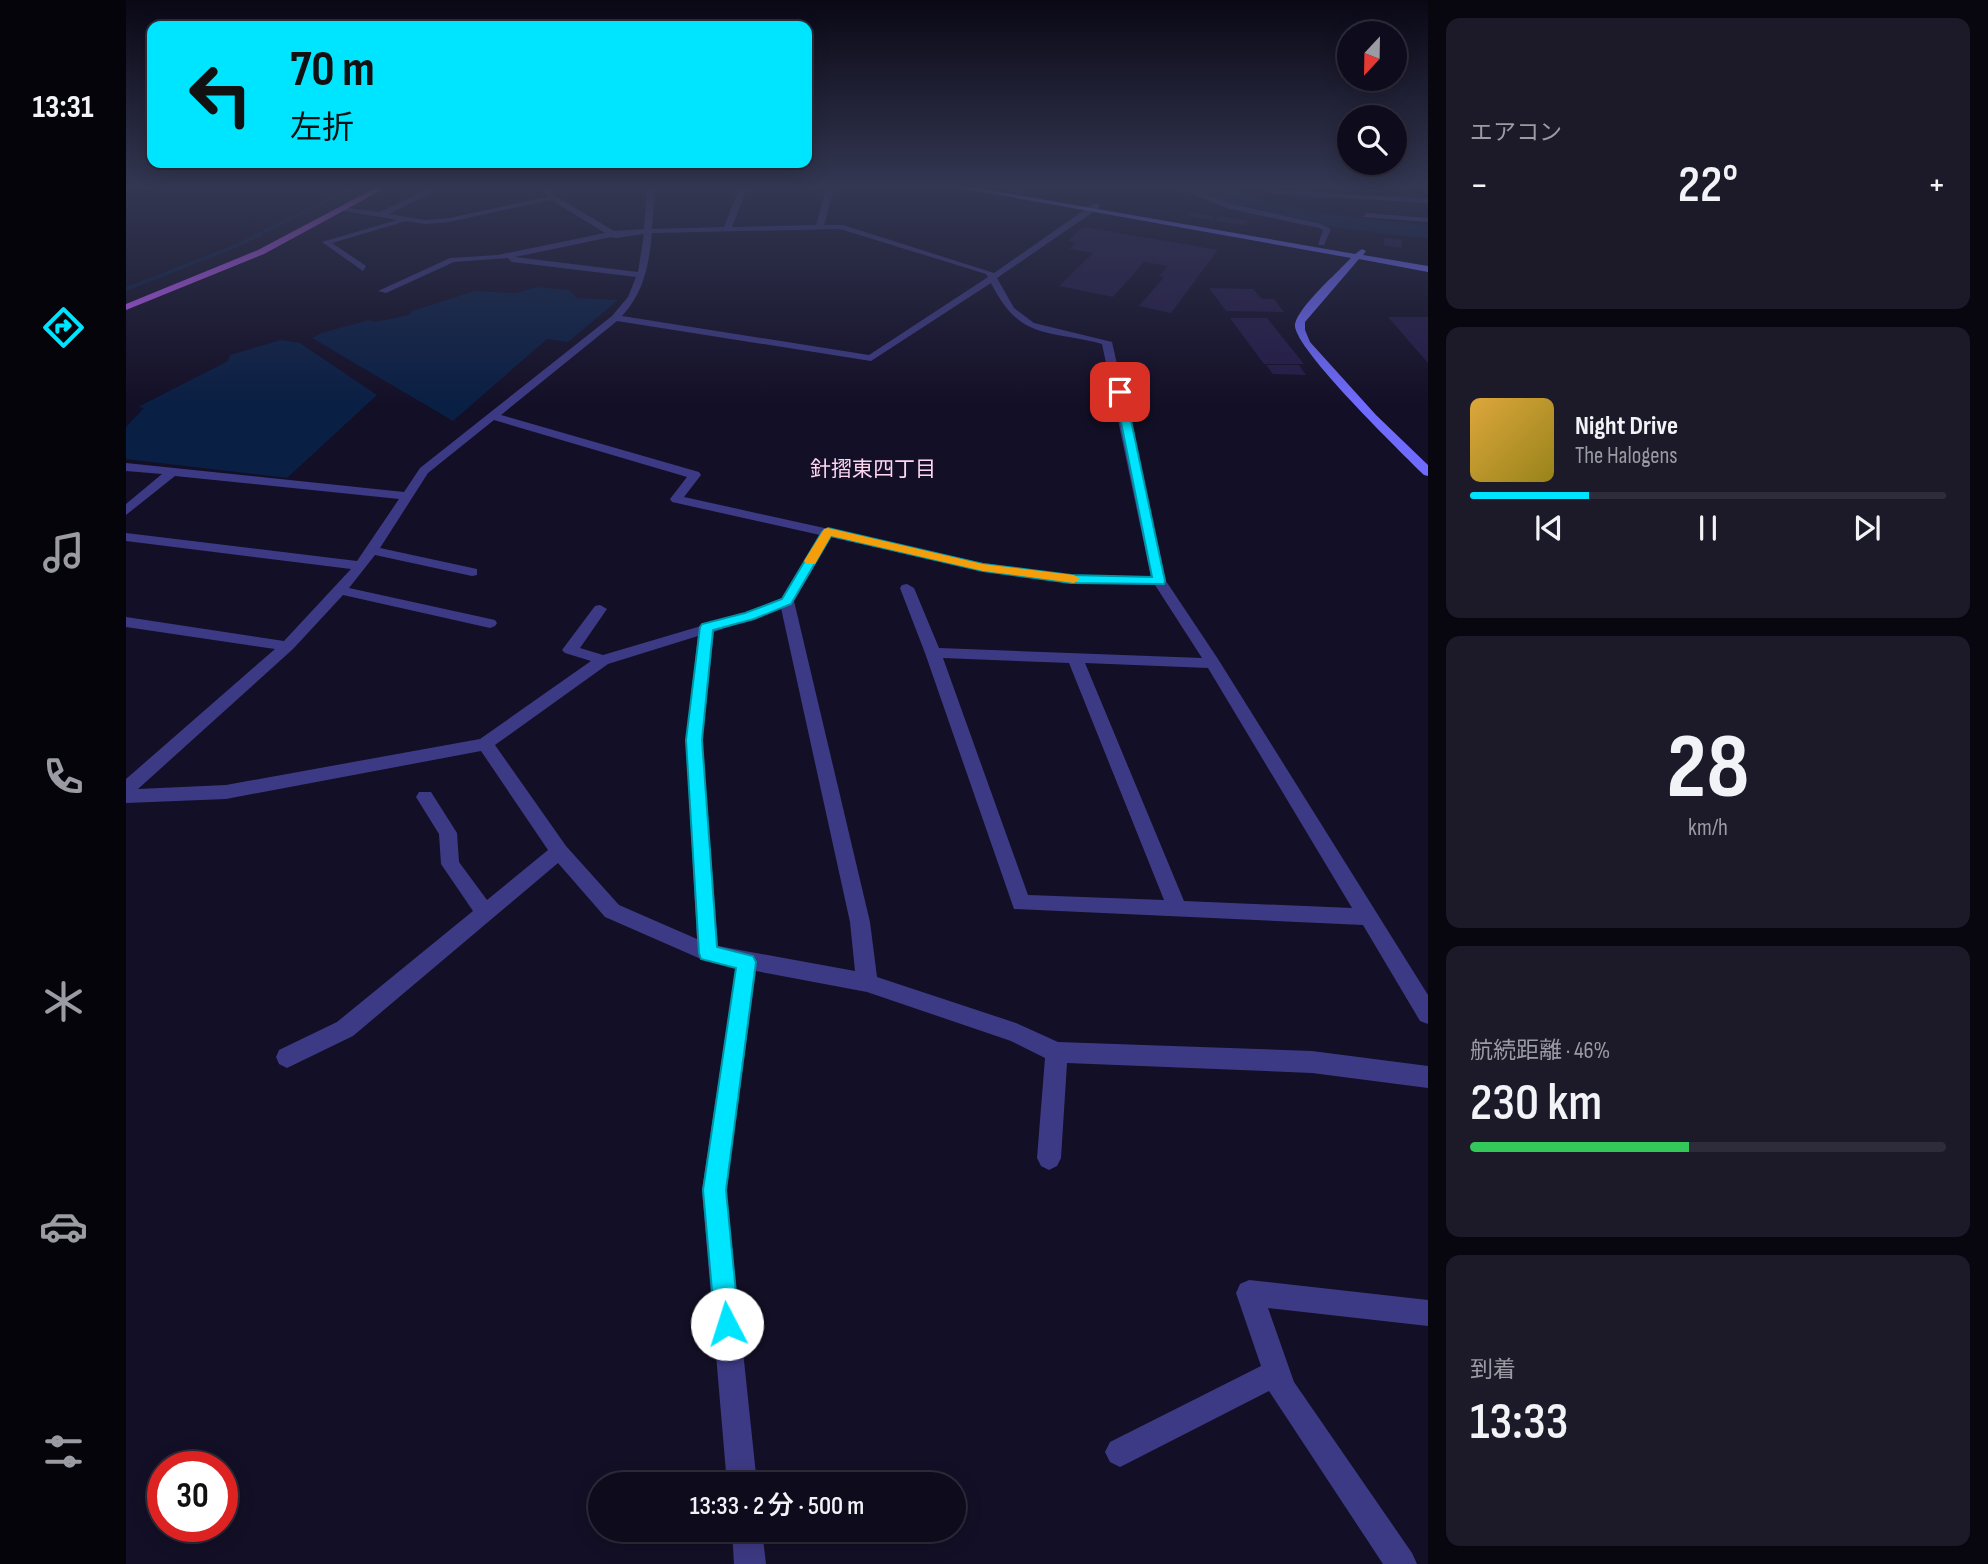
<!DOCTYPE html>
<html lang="ja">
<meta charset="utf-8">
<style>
body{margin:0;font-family:"Sofia Sans Condensed","Noto Sans JP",sans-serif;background:#1c1929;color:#f1f3f6;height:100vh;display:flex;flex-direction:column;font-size:26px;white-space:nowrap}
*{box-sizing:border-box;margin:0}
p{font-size:23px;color:#9b9ba3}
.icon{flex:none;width:38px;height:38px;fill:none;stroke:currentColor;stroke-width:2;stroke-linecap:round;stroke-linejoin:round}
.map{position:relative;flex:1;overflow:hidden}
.side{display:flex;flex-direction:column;gap:18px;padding:18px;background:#08060f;width:560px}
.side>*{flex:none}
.top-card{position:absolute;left:21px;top:21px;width:665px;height:147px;border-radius:14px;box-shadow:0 4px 18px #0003,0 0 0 2px #2e2b3b;background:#00e5ff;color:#111;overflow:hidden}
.needle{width:46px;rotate:202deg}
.buttons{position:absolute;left:1211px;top:21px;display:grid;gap:14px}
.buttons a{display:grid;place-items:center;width:70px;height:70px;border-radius:50%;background:#0e0b1c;box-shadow:0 4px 18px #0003,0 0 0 2px #2e2b3b;font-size:35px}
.speed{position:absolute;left:21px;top:1451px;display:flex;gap:14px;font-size:35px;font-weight:700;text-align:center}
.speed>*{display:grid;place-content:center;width:91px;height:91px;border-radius:50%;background:#0e0b1c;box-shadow:0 4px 18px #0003,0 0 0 2px #2e2b3b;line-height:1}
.speed .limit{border:10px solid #d22;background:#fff;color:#111}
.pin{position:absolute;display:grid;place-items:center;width:60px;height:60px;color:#fff;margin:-30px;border-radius:14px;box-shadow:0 4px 10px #0006}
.me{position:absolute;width:77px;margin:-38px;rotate:355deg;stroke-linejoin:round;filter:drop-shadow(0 0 5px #0008)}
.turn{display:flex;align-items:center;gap:24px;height:147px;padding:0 28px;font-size:32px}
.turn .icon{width:91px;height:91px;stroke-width:2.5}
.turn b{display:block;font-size:49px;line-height:60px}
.big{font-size:52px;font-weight:600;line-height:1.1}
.side .tile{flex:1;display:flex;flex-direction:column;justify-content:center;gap:10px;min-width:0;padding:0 24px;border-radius:14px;background:#1c1929}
.side .dial{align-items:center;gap:0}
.dial b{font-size:91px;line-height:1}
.song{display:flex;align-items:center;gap:21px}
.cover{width:84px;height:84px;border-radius:10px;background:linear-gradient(135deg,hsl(40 70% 55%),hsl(50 70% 35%))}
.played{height:7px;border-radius:4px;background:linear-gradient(90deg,#00e5ff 25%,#2e2b3b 25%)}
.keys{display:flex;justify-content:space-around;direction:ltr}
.heat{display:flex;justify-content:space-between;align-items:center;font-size:38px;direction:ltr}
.charge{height:10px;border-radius:5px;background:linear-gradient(90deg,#34c759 46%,#2e2b3b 0)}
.trip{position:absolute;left:462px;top:1472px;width:378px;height:70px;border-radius:35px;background:#0e0b1c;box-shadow:0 4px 18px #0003,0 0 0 2px #2e2b3b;font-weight:600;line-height:70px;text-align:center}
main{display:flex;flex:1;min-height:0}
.tab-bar{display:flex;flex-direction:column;width:126px;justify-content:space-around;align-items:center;background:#06040b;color:#9b9ba3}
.tab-bar .icon{width:49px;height:49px}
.tab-bar .on{color:#00e5ff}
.tab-bar b{font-size:32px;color:#f1f3f6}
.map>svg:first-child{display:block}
.water{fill:#0a1f44}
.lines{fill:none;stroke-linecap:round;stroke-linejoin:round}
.stream{stroke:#0a1f44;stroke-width:3.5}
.river{fill:#0a1f44;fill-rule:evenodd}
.building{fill:#241b47}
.street{fill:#3d3a85;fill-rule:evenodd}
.secondary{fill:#6f6bff;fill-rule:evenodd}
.primary{fill:#c25bff;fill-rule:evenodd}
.route{fill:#00e5ff;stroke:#0095a6;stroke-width:2}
.slow{fill:#f59e0b}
.labels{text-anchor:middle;stroke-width:7;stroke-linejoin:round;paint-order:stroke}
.far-neighbourhood-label{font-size:21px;fill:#ffd6f0;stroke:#130f26}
</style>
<main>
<nav class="tab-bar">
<b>13:31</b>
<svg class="icon on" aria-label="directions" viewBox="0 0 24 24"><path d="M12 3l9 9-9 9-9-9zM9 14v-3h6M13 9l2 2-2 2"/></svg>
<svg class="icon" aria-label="music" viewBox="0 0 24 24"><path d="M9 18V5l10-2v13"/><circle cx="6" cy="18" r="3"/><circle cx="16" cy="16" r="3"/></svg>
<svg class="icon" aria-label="phone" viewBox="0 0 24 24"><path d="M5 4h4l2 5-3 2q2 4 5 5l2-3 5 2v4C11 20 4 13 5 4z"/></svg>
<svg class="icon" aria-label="climate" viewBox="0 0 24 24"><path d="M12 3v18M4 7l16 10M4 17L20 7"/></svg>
<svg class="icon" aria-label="car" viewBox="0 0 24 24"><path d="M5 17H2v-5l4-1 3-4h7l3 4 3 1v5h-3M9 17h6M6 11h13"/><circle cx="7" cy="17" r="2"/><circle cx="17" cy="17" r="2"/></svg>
<svg class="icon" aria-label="filters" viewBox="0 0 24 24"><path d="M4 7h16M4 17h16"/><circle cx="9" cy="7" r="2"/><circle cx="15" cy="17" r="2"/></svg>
</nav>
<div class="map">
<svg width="1302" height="1564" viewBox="0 0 1302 1564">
<rect width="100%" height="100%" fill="#130f26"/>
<g class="water">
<polygon points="410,287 443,290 451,298 492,300 442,342 421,339 327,421 186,338 195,333 243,320 249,322 283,315 286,311 349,291 390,293"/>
<polygon points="155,340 174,343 251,395 161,478 0,459 0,427 18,408 12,407 102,361 104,355"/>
</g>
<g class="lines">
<polyline class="stream" points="0,289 110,246 229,186"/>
<path class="river" d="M1066,186H1094L1138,201L1188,212L1302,226V238C1261,235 1089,215 1066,186Z"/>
</g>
<g class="building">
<polygon points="1065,212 1089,216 1086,220 1062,216"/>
<polygon points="1092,216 1124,221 1117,225 1089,221"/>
<polygon points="957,227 1092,250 1045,313 1013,306 1038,277 1033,276 1042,266 1018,262 987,297 933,286 967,253 943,249 950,243 942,241"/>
<polygon points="1258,238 1276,240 1276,248 1258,245"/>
<polygon points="1083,288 1127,289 1136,299 1148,299 1158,312 1100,311"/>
<polygon points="1262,317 1302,317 1302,363"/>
<polygon points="1104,318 1141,318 1178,364 1138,364"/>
<polygon points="1140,365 1173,365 1180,375 1147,374"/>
</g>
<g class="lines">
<g class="street">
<path d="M413,186H421L429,196L488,231L518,229L521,186H529L526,229L598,227L614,186H622L606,227L690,225L701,186H709L698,225H717L868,273L967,204H973V208L871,278L888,308L908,323L986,342L1040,581L1092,659L1302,995V1024L1294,1021L1237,925L888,909L799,653L774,588L776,585L781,584L788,588L813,648L1076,658L1029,585L945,583L857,571L705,537L668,601L744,922L751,977L890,1023L932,1042L1186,1051L1302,1066V1088L1186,1073L941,1063L935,1158L931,1166L923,1170L915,1166L911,1158L919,1058L885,1041L741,992L630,971L600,1190L631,1484H601L576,1190L610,967L575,959L479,917L432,863L227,1036L161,1068L153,1064L150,1057L153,1050L211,1022L347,911L315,864L313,834L290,797L293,792H305L331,833L333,862L361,900L422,850L355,751L100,799L0,803V779L149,649L0,627V617L158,641L225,569L0,541V533L231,561L273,499L49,476L0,515V504L36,474L0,471V463L278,492L294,468L486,316L502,297L510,277L386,262L382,258L328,262L260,293L252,291L324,258L372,255L479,233L425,200L323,222L299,224L280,221L206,243L240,266L237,271L196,242L271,220L218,211L215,207L254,212L304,188L307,192L263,214L299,220L323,218L421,197ZM714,229L860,274L862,277L743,355L496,316C518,292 523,265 526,233ZM518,234L512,272L389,257L485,237L490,238ZM865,283C895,342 921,329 976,344L1025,577L945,575L857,563L558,497L575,475L573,472L375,415L491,321L745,361ZM368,420L561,477L544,499L546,502L694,535L656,598L619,613L477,655L454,648L481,609L474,605L469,606L436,650L439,653L465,661L354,739L100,785L12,789L167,649L217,595L364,628L369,626L371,623L369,620L223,588L249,555L346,576L351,575V569L254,548L302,473ZM655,608L724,922L729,971L592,946L576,740L588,632ZM572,636L560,740L571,939L493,905L440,846L369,745L482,664ZM817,658L943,663L1038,900L902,895ZM959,663L1082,668L1226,908L1058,901Z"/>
<polygon points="887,186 895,186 898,193 893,199 886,197 890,193"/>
<polygon points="1048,186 1059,186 1105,204 1195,224 1205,229 1198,245 1192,245 1197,230 1193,228 1100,208"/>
<polygon points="1140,186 1148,186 1151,190 1302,199 1302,203 1149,194"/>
<polygon points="1240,213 1302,218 1302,222 1237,217"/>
<polygon points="1123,1280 1302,1300 1302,1326 1142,1308 1168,1382 1286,1553 1291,1564 1257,1564 1143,1391 1004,1462 994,1467 984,1462 979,1452 984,1442 1135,1366 1110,1293 1114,1284"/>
<polygon points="606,1530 636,1530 640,1564 608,1564"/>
</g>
<path class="secondary" d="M823,186H840L1229,254L1236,249L1240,251L1237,255L1302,266V272L1233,259L1179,322V330L1184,342L1250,415L1302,465V476L1298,475C1277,454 1165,346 1169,324C1173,306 1212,272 1225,258Z"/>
<polygon class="primary" points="253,186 263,186 138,254 0,310 0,304 132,250"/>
</g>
<linearGradient id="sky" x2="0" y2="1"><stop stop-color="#0a0815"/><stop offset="0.46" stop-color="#333752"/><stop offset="1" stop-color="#333752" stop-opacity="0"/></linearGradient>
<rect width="1302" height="405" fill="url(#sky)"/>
<polygon class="route" points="994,389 999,392 1039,581 1038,584 945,583 857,571 705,536 665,604 628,619 587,630 576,740 591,947 627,956 630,962 600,1190 613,1324 610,1332 601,1336 592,1332 589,1324 577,1190 610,968 575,959 573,953 560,740 574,627 576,624 619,613 656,599 696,532 702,528 857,564 945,575 1026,577 989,392"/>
<polygon class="slow" points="702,528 857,564 948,575 954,579 948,583 857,571 705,536 689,564 680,564 678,561 698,529"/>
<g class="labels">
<g class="far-neighbourhood-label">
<text x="747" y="476">針摺東四丁目</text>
</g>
</g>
</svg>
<div class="buttons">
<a><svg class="needle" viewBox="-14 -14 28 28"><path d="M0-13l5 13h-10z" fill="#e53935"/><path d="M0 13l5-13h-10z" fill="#9b9ba3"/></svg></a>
<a><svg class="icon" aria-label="search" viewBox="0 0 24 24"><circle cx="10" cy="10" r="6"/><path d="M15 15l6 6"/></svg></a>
</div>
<div class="speed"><div class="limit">30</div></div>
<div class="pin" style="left:994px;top:392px;background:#d93025"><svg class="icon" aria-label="arrive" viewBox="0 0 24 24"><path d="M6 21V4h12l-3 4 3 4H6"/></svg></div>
<svg class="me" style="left:601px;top:1324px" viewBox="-20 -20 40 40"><circle r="19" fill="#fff"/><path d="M0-13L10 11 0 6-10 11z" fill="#00e5ff"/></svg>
<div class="trip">13:33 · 2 分 · 500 m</div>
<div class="top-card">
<div class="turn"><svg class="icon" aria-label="left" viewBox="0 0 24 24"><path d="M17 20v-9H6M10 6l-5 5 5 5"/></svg><div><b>70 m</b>左折</div></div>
</div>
</div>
<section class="side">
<div class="tile"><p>エアコン</p>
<div class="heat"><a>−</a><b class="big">22°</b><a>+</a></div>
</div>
<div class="tile">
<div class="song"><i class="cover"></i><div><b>Night Drive</b><p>The Halogens</p></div></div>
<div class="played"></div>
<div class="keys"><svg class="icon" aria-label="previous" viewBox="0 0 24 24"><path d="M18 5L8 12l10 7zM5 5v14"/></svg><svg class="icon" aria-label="pause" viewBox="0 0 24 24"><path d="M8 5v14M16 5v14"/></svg><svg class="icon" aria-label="next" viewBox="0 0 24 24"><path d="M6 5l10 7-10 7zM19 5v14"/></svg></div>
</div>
<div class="tile dial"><b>28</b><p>km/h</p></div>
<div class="tile"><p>航続距離 · 46%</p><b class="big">230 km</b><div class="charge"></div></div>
<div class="tile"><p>到着</p><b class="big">13:33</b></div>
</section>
</main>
